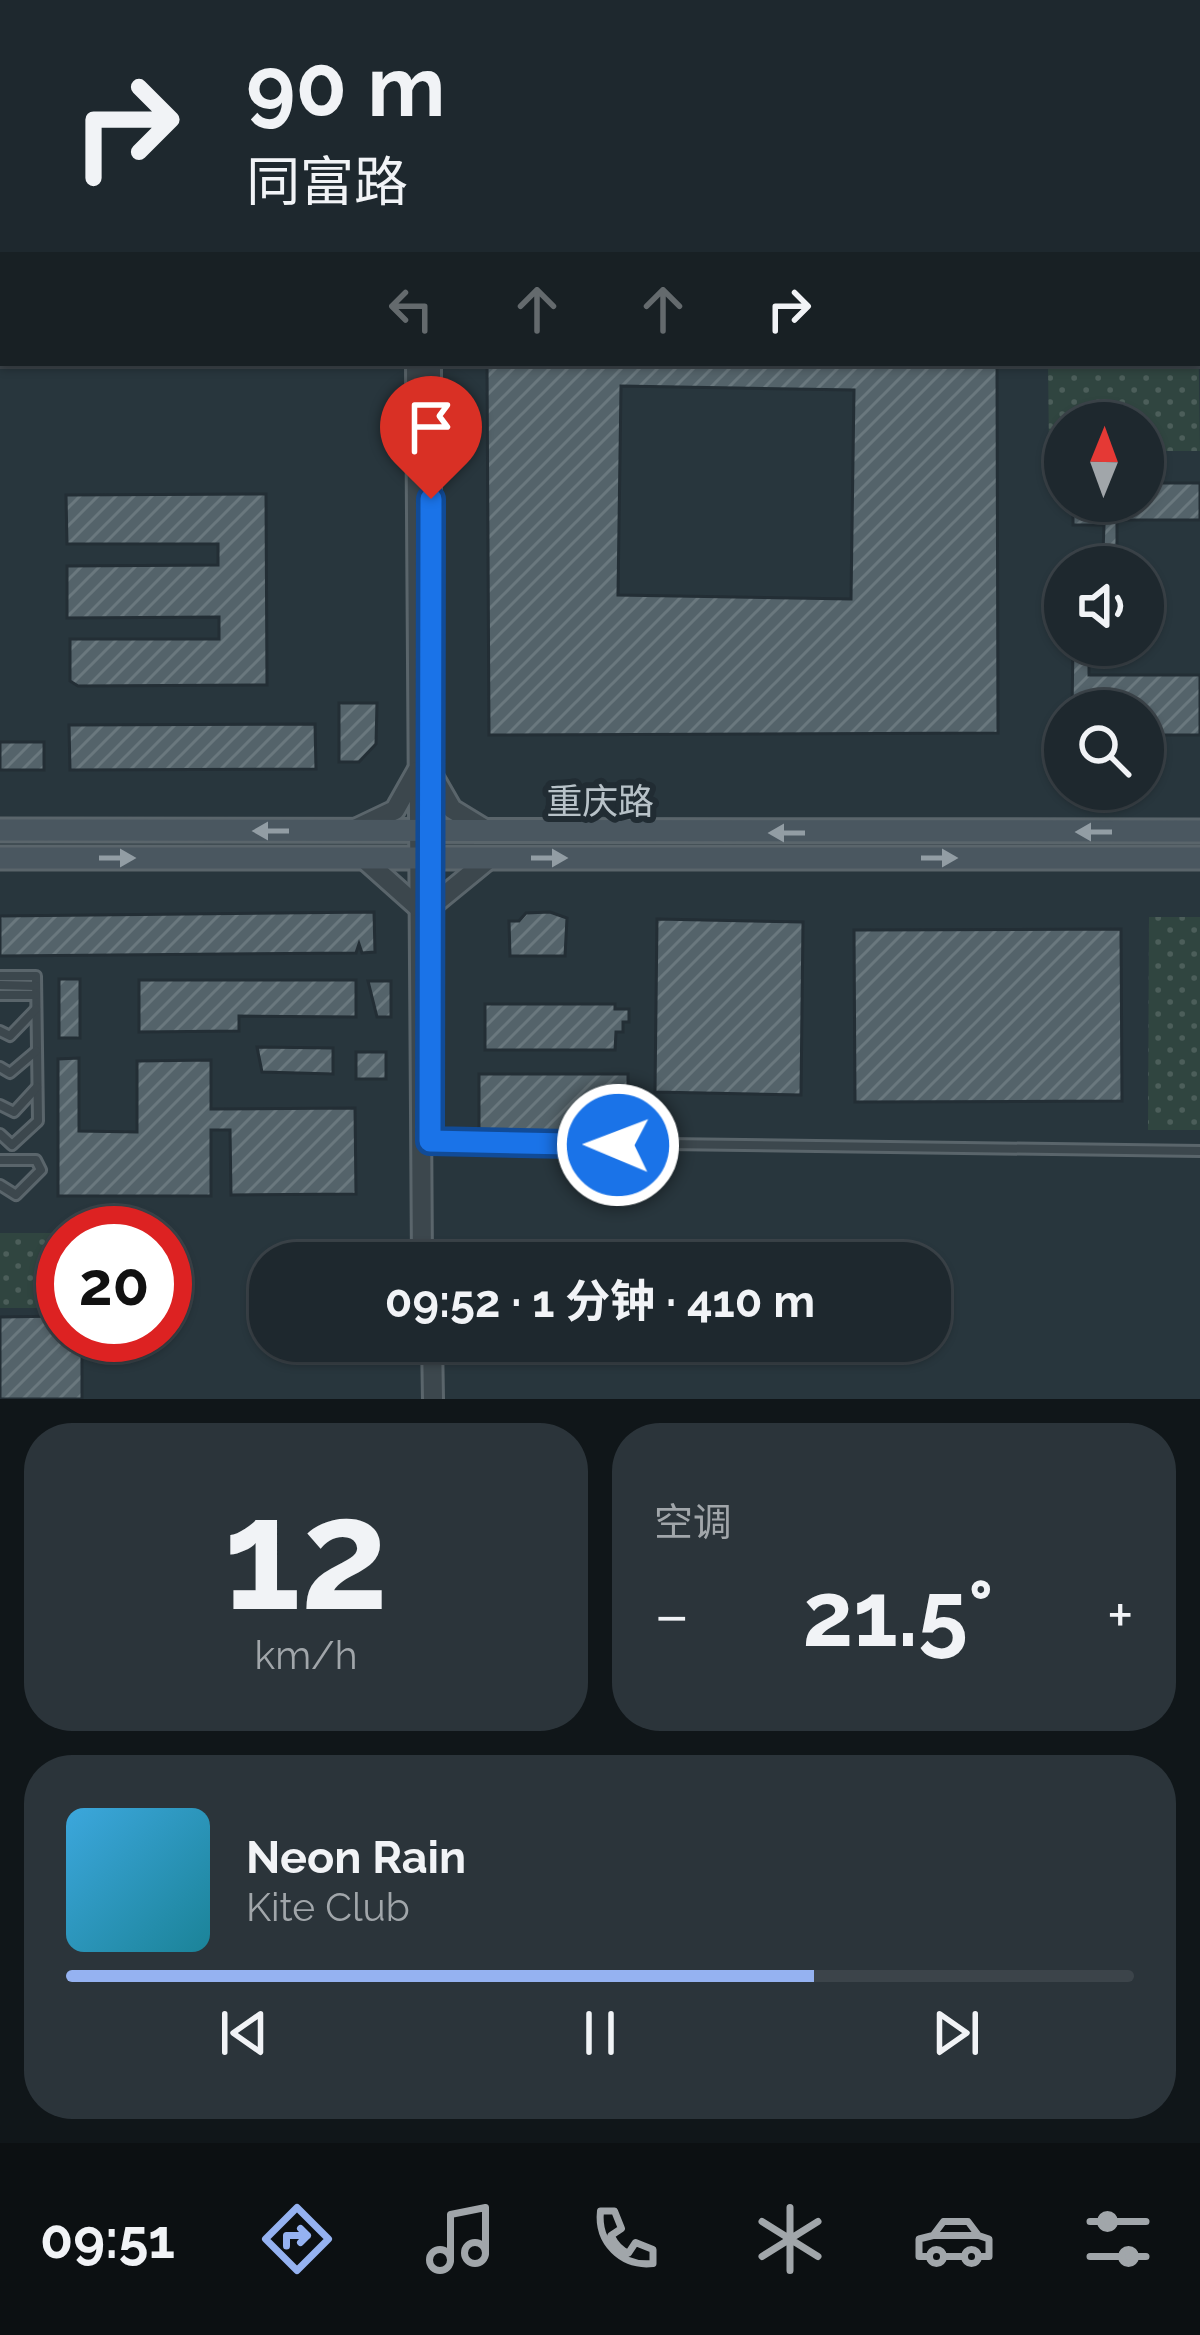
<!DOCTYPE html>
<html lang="zh">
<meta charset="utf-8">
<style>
body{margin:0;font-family:Raleway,"Noto Sans SC",sans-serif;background:#2b343a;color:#f1f3f6;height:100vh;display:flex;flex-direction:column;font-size:45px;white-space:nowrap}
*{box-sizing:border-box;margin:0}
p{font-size:39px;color:#a1a6aa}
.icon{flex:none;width:66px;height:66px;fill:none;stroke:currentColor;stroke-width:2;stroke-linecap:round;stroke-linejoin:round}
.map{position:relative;height:1399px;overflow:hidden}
.drawer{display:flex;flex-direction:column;gap:24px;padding:24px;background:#101619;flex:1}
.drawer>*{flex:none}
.guide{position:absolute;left:0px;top:0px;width:1200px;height:366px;box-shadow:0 3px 9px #0004,0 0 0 3px #3c444a;background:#1e282e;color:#f1f3f6;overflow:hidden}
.needle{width:78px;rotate:1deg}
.controls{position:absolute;left:1044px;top:402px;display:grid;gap:24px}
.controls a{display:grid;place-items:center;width:120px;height:120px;border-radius:50%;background:#1e282e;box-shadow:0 3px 9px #0004,0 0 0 3px #3c444a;font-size:60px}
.speed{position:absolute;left:36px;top:1206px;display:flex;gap:24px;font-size:60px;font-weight:700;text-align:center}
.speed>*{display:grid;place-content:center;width:156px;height:156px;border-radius:50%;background:#1e282e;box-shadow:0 3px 9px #0004,0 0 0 3px #3c444a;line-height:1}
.speed .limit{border:18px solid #d22;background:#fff;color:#111}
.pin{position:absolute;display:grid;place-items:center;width:102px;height:102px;color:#fff;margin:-123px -51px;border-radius:50% 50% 50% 0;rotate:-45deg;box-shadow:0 0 12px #0007}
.pin .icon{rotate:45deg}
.me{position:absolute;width:132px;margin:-66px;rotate:271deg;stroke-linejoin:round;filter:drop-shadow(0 0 9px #0008)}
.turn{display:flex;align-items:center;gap:42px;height:252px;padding:0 48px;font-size:54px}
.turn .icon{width:156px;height:156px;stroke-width:2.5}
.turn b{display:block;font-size:84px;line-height:102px}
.lanes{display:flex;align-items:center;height:114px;padding:0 48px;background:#0003;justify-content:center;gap:60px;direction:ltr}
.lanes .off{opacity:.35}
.big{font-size:90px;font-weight:700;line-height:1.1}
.drawer .widget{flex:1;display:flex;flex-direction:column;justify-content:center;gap:18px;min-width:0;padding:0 42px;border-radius:48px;background:#2b343a}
.drawer .dial{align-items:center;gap:0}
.dial b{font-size:156px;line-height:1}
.song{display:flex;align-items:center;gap:36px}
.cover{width:144px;height:144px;border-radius:18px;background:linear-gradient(135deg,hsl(200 70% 55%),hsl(190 70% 35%))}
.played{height:12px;border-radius:6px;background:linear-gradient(90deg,#95b2f1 70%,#3c444a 70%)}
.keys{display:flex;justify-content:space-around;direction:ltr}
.heat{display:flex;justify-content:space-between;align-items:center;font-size:66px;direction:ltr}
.drawer .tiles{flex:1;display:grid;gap:24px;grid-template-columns:1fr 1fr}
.widget:last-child{grid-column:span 2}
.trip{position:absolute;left:249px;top:1242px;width:702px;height:120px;border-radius:48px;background:#1e282e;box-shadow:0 3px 9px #0004,0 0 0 3px #3c444a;font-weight:700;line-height:120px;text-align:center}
.menu{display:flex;height:192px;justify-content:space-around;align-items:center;background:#0c1012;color:#a1a6aa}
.menu .icon{width:84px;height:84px}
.menu .selected{color:#95b2f1}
.menu b{font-size:54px;color:#f1f3f6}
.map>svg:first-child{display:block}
.grass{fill:url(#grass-dots)}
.building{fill:url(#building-hatch);stroke:#232e35;stroke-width:3;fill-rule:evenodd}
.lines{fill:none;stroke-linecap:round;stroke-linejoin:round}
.service-casing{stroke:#5a656b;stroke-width:14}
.minor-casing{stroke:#5a656b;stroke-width:21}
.tertiary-casing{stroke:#5a656b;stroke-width:24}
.secondary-casing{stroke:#5a656b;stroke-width:27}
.service{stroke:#3c474d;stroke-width:8}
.minor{stroke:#3c474d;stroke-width:15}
.tertiary{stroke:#3c474d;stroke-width:18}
.secondary{stroke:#4a5760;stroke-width:21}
.oneway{fill:#929da4}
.route-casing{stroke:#114b97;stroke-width:30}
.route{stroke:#1a73e8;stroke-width:21}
.labels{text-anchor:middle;stroke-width:12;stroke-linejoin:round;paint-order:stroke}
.street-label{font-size:36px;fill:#b8c2c8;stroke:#212c33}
</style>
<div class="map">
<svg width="1200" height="1399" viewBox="0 0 1200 1399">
<defs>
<pattern id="grass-dots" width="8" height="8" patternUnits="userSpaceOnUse" patternTransform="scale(3)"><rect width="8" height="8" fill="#304540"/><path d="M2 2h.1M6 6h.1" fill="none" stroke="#4c5e5a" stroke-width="1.8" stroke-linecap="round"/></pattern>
<pattern id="building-hatch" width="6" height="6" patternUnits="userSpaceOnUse" patternTransform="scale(3)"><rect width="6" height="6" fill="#54636a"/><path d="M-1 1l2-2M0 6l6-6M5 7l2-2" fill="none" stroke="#6a787e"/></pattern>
</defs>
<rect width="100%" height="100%" fill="#28363d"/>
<g class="grass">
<polygon points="1197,245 1200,451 1143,451 1143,423 1065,423 1065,452 1049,452 1048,363 1197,363"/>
<polygon points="1149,917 1200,917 1200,1130 1148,1130"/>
<polygon points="0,1233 98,1233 63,1233 63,1308 0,1308"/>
</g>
<g class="building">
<path d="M487,363H997L998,733L489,735ZM621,386L854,390L851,599L618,595Z"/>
<polygon points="1143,483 1200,483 1200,520 1117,520 1117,567 1074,567 1074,552 1103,552 1104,525 1073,525 1073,501 1143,501"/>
<polygon points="266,494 267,685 78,686 70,681 70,639 219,639 219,617 67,618 67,566 218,565 218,544 67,544 66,495"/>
<polygon points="1073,645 1089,645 1089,675 1200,675 1200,735 1143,735 1143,711 1072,711"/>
<polygon points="339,703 377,703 376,744 359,762 339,762"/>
<polygon points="315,724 316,769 70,770 69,725"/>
<rect x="0" y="742" width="44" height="28"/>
<polygon points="374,912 375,952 362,953 359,944 356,953 0,956 0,916"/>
<polygon points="550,912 567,918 565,956 510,956 509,921 519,921 526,913"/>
<polygon points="657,919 803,922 801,1095 655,1092"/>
<polygon points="1121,929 1122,1101 855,1102 854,930"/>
<rect x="59" y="979" width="21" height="59"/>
<polygon points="139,980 356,980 356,1017 239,1016 239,1031 139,1032"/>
<polygon points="368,981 391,981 391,1017 377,1017"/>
<polygon points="485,1004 615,1004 615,1009 629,1009 629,1022 623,1022 623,1032 616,1032 615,1050 485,1050"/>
<polygon points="257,1047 333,1048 333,1074 262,1072"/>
<rect x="356" y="1052" width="30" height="27"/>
<polygon points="79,1058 79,1131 137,1132 137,1061 211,1060 211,1109 355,1108 356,1194 231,1195 230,1130 211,1130 211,1196 58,1196 58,1059"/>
<polygon points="479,1074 628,1074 628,1112 602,1112 602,1135 479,1133"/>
<polygon points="63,1316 63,1335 82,1335 82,1399 0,1399 0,1317"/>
</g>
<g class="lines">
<g class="service-casing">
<g id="service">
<polyline points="0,976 36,976 38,1121 12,1145 0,1134"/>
<polyline points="0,985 36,986"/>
<polyline points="0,995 36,995"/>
<polyline points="0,1031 10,1036 36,1009"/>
<polyline points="0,1067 10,1073 36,1051"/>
<polyline points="0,1105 14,1112 37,1087"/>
<polyline points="430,1141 1200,1151"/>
<polyline points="0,1160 36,1160 41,1170 16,1195 0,1185"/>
</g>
</g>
<g class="minor-casing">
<g id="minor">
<polyline points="0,224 3,224"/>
<polyline points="1197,224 1200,224"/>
</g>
</g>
<g class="tertiary-casing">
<g id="tertiary">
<polyline points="427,0 427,3"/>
<polyline points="416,363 422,1263"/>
<polyline points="433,776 452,809 488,831"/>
<polyline points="431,808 431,363"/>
<polyline points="353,830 395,810 417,771"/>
<polyline points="364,859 420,909"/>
<polyline points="428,909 489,859"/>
<polyline points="432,1341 433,1399"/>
</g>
</g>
<g class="secondary-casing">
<g id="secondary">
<polyline points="0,830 1200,831"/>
<polyline points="0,858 1200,858"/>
</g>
</g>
<use href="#service" class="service"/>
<use href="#minor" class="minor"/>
<use href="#tertiary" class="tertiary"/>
<use href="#secondary" class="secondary"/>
</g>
<defs><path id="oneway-solid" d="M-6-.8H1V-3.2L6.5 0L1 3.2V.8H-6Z" transform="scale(3)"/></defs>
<g class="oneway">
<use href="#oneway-solid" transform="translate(271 831) rotate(-180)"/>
<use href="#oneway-solid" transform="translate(1094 832) rotate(180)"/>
<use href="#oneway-solid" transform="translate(787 833) rotate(180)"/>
<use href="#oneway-solid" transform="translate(117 858)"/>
<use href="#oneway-solid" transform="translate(549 858)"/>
<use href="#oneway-solid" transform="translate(939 858)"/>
</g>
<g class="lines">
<g class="route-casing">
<polyline id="route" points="431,499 430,1141 618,1145"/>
</g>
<use href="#route" class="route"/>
</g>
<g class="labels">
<g class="street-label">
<text x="600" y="814">重庆路</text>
</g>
</g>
</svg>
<div class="controls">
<a><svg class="needle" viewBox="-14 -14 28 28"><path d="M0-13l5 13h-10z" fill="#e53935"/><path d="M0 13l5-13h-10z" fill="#a1a6aa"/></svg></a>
<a><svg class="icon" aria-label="sound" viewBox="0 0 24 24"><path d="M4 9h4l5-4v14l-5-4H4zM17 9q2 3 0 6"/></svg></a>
<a><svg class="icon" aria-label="search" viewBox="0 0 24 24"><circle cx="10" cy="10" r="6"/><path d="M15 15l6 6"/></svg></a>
</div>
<div class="speed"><div class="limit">20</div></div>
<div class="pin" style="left:431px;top:499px;background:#d93025"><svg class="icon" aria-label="arrive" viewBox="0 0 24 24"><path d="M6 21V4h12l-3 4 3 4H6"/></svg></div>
<svg class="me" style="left:618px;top:1145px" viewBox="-20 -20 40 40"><circle r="17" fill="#1a73e8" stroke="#fff" stroke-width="3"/><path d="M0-11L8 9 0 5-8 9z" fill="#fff"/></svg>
<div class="trip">09:52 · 1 分钟 · 410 m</div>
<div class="guide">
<div class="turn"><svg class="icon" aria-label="right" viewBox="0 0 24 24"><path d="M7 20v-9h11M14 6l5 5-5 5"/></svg><div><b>90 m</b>同富路</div></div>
<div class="lanes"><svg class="icon off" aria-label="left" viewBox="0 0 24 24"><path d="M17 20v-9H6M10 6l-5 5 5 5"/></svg><svg class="icon off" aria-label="ahead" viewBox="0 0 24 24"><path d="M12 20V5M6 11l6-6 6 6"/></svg><svg class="icon off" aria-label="ahead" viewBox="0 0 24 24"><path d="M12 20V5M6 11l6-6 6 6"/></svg><svg class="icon" aria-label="right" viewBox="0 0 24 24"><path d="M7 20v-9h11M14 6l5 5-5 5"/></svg></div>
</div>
</div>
<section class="drawer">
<div class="tiles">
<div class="widget dial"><b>12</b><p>km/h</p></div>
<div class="widget"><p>空调</p>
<div class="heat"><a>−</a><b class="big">21.5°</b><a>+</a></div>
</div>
<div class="widget">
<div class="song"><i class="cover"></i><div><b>Neon Rain</b><p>Kite Club</p></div></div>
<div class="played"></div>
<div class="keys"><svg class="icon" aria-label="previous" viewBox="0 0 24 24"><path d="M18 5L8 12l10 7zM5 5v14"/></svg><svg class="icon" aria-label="pause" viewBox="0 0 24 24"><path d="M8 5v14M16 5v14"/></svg><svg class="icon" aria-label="next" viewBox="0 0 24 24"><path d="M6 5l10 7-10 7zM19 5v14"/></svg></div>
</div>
</div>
</section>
<nav class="menu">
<b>09:51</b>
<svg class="icon selected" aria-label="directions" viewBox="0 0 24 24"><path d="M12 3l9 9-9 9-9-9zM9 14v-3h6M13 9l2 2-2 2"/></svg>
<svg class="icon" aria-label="music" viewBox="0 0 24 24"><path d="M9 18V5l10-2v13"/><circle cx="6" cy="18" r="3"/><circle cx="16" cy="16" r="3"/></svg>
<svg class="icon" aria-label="phone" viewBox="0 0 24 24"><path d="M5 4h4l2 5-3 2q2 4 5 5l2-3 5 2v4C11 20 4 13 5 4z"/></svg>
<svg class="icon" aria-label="climate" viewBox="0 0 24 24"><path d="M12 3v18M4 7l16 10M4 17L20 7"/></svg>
<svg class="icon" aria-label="car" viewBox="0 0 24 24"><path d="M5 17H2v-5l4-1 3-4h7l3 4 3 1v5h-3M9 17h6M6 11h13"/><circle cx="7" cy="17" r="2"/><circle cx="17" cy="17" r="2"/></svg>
<svg class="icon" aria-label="filters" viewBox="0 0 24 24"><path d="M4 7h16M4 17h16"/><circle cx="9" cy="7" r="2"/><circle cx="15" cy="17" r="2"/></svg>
</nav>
